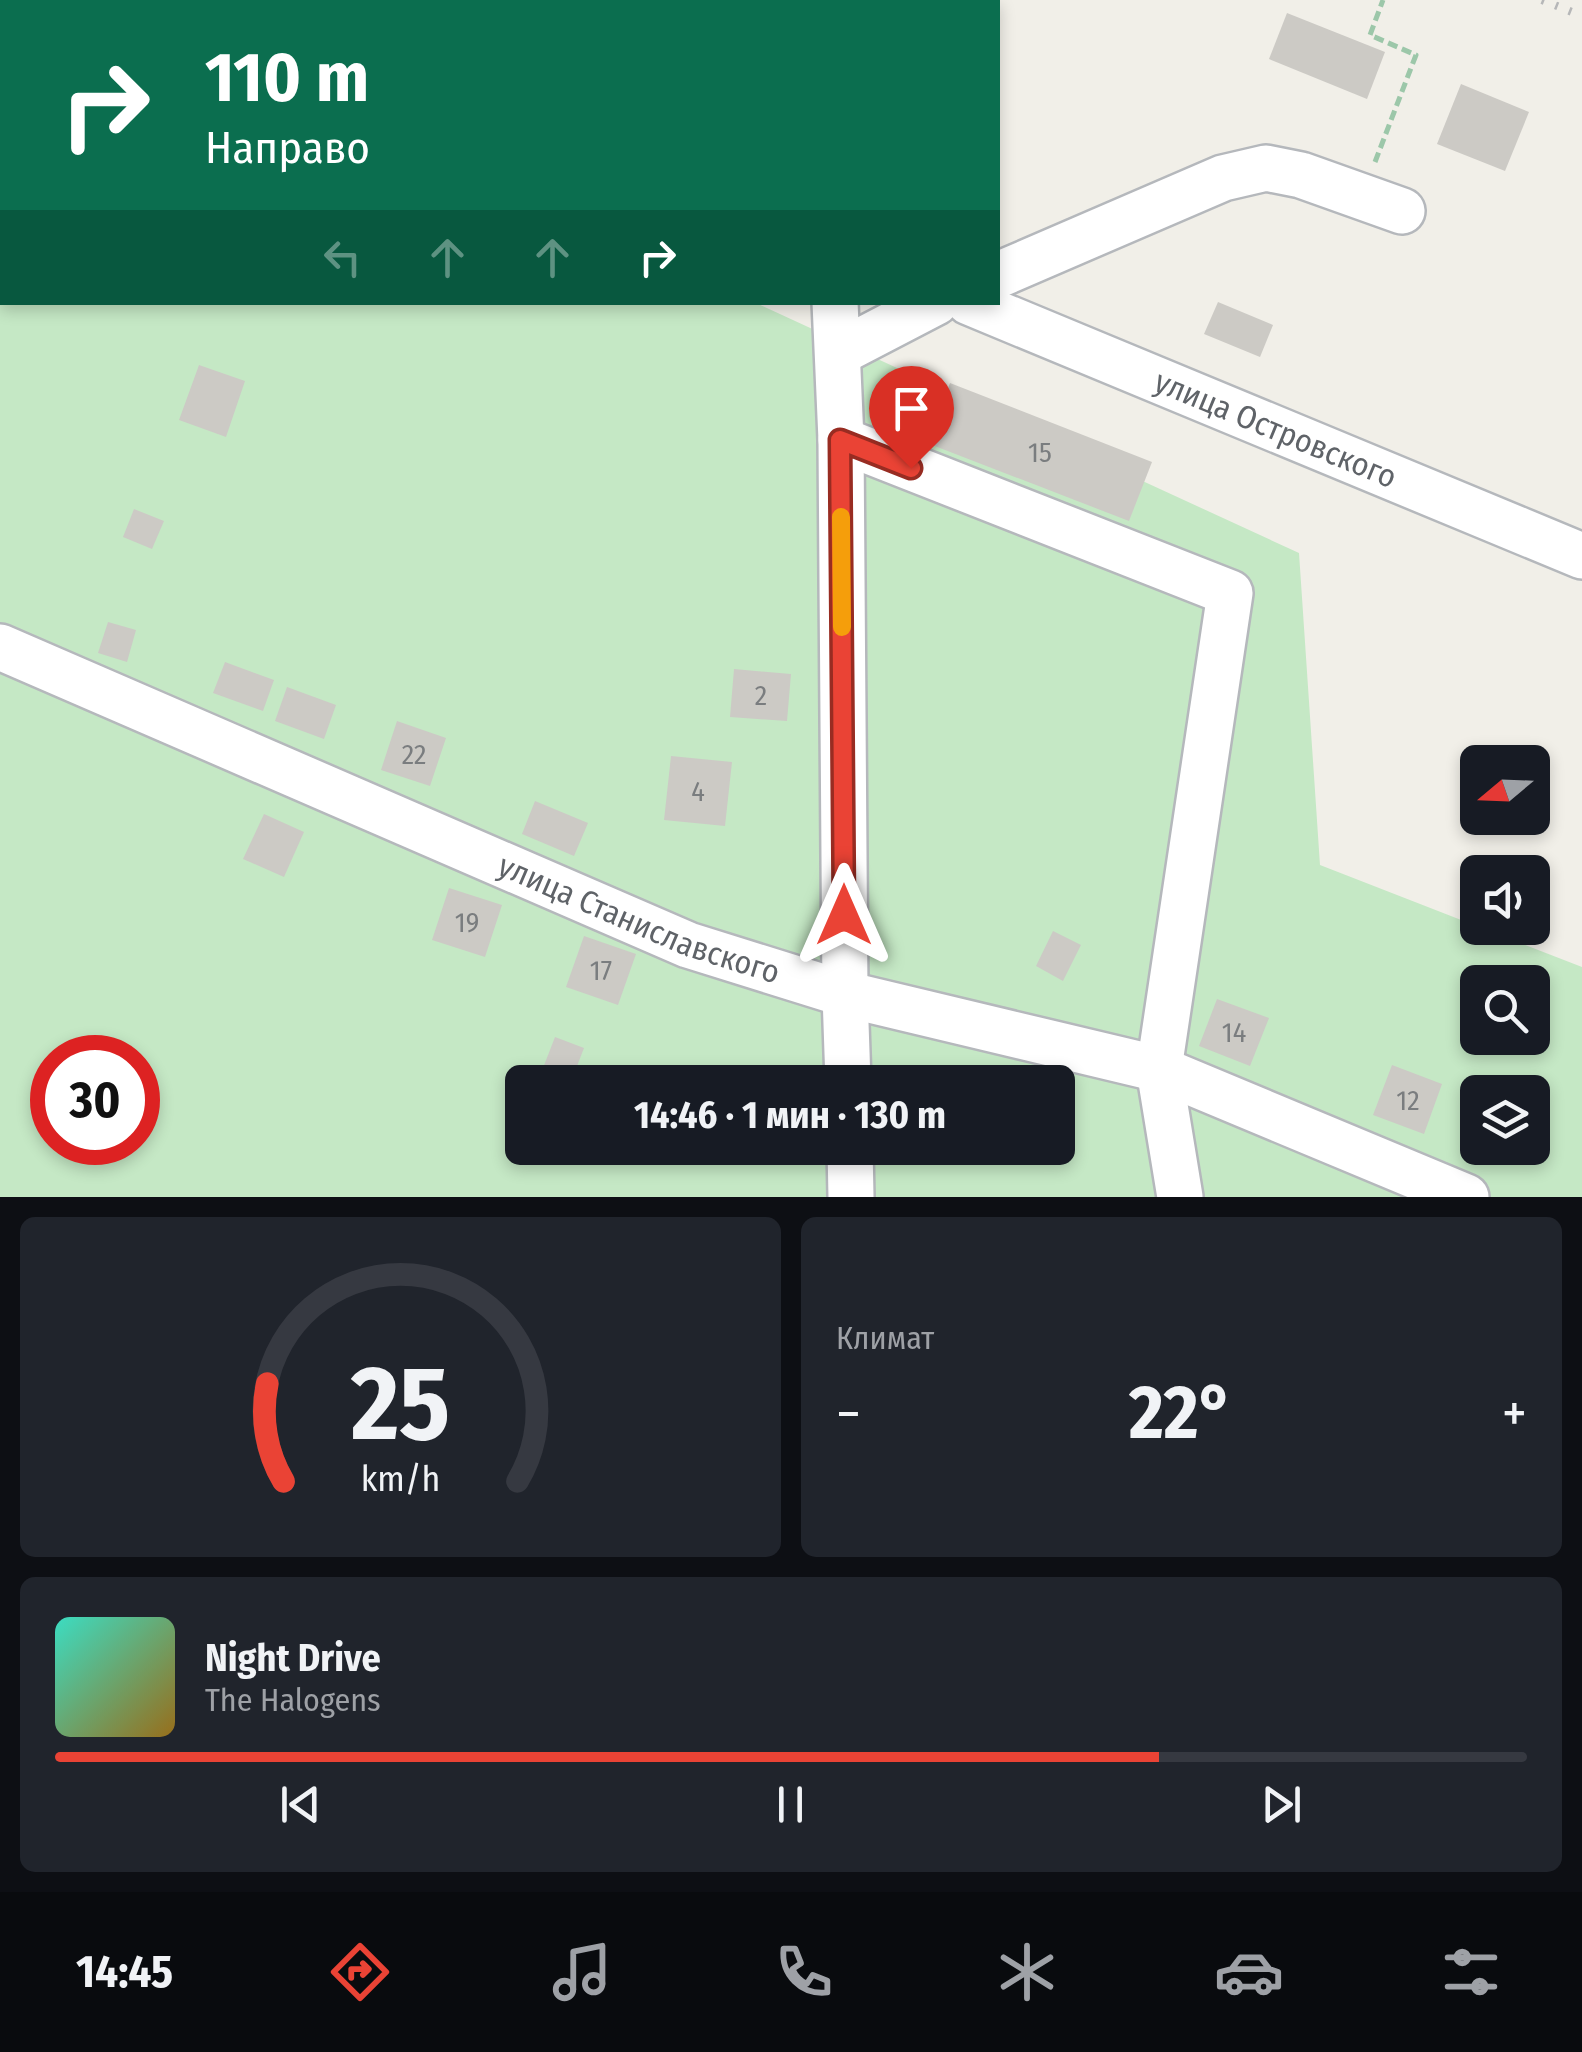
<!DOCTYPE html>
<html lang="ru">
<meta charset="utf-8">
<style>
body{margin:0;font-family:"Fira Sans Condensed",sans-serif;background:#20242c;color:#f1f3f6;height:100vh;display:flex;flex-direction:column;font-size:38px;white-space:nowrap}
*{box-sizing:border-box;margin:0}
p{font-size:32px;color:#9ea1a6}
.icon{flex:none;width:55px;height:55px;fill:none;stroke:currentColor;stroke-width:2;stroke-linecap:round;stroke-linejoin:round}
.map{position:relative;height:1197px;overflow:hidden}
.details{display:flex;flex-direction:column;gap:20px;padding:20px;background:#0d0f14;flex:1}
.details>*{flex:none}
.hud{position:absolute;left:0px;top:0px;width:1000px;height:305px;box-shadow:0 5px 15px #0003;background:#0b6e4f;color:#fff;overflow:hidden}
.needle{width:65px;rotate:251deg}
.buttons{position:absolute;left:1460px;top:745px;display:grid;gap:20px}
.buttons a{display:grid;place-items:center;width:90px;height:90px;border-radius:15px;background:#171b24;box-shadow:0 5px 15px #0003;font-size:50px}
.speed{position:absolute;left:30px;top:1035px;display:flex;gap:20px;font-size:50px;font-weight:700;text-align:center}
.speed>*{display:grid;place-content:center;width:130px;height:130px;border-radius:50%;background:#171b24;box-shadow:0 5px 15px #0003;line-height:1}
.speed .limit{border:15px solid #d22;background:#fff;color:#111}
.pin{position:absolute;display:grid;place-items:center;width:85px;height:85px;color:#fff;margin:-102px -42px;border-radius:50% 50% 50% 0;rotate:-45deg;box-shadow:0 0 10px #0007}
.pin .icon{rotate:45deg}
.me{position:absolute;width:110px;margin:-55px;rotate:0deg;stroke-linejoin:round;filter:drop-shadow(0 0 8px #0008)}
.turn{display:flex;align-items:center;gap:35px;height:210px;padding:0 40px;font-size:45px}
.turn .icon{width:130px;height:130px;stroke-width:2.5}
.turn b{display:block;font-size:70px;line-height:85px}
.lanes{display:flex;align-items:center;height:95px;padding:0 40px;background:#0003;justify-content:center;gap:50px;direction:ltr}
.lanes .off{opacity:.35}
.big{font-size:75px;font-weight:700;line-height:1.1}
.details .card{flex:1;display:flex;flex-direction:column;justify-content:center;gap:15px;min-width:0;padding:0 35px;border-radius:15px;background:#20242c}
.details .dial{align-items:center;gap:0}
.dial svg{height:260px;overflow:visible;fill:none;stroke:#363941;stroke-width:7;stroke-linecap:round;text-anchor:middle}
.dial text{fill:#f1f3f6;stroke:none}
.song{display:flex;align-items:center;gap:30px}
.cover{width:120px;height:120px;border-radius:15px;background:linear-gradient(135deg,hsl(170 70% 55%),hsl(40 70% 35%))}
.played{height:10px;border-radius:5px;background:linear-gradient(90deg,#ea4335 75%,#363941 75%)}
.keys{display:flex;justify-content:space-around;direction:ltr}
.heat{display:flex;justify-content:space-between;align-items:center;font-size:55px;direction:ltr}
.details .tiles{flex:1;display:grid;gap:20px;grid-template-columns:1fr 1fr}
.card:last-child{grid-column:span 2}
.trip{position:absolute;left:505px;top:1065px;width:570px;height:100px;border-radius:15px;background:#171b24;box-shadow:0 5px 15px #0003;font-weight:700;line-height:100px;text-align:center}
.tabs{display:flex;height:160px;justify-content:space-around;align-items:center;background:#090b0e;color:#9ea1a6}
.tabs .icon{width:70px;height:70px}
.tabs .on{color:#ea4335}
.tabs b{font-size:45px;color:#f1f3f6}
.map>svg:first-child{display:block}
.green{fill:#c5e8c5;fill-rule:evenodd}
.building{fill:#cccac5}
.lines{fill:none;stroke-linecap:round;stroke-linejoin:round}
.minor-casing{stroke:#b5b8bc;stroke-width:50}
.path{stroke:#9cc7a9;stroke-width:5;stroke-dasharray:10 5;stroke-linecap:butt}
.minor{stroke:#fff;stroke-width:45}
.rail{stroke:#b6b7b8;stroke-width:8;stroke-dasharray:2.5 12;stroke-linecap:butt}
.route-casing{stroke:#982c22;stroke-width:25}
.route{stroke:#ea4335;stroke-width:18}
.slow{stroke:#f59e0b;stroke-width:18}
.labels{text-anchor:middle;stroke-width:8;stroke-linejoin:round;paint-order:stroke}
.number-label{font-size:28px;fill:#7a7d7f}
.street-label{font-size:32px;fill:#5f6368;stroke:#fff}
</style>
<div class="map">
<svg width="1582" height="1197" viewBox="0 0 1582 1197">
<rect width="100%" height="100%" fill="#f1efe8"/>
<path class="green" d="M0,7H2V302L756,303L1299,553L1320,865L1582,967V1197H0ZM1478,982H1532V1038H1478ZM52,1058H138V1142H52ZM522,1082H1058V1148H522ZM1478,1092H1532V1148H1478Z"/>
<g class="building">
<polygon points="1287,13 1385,52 1367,99 1269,59"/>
<polygon points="1461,84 1529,112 1505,171 1437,144"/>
<polygon points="1218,302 1273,325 1260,357 1204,334"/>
<polygon points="199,365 245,381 226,437 179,420"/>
<polygon points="950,383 1152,462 1129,521 927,443"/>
<polygon points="134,509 164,521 152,549 123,537"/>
<polygon points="108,622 136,630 127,662 98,653"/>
<polygon points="225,662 274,680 263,711 213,693"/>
<polygon points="734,669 791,674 787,721 730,717"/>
<polygon points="287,687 336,705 324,739 275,721"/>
<polygon points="397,721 446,738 430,786 381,770"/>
<polygon points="671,756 732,762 725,826 664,820"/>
<polygon points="535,801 588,823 574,856 522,834"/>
<polygon points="264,814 304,832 284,877 243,859"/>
<polygon points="449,888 502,905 485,957 432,940"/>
<polygon points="1053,931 1081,945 1063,981 1036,966"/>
<polygon points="584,936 636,954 618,1005 566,987"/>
<polygon points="1217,999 1269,1018 1250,1066 1199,1046"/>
<polygon points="555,1037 584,1048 572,1079 543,1068"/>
<polygon points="1392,1065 1442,1084 1424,1134 1373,1115"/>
<polygon points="992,1067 1031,1082 986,1082"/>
</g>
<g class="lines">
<g class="minor-casing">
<g id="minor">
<polyline points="214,0 220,2"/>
<polyline points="69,2 71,0"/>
<polyline points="0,243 2,233"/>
<polyline points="998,275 1223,178 1266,168 1301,175 1402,211"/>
<polyline points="835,302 841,440 845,994 848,1082"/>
<path id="s1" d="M969,302L1582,556"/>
<polyline points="838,353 936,302"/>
<polyline points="841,440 1230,593 1159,1069 1180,1197"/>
<path id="s2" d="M0,647L688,945L845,994L1159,1069L1466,1197"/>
<polyline points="850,1148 851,1197"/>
</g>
</g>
<polyline class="path" points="1375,162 1416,55 1370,35 1383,0"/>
<use href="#minor" class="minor"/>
<polyline class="rail" points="1542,0 1582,16"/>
</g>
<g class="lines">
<g class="route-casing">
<polyline id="route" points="844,915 840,440 911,468"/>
</g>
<use href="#route" class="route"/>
<polyline class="slow" points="841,517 842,627"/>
</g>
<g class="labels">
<g class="number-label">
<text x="1040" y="462">15</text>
<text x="761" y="705">2</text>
<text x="414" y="764">22</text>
<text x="698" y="801">4</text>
<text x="467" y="932">19</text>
<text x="601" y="980">17</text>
<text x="1234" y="1042">14</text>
<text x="1408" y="1110">12</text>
</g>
<g class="street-label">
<text dy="11" stroke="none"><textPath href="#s1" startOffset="332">улица Островского</textPath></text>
<text dy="11" stroke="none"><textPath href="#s2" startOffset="695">улица Станиславского</textPath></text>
</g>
</g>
</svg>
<div class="buttons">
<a><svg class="needle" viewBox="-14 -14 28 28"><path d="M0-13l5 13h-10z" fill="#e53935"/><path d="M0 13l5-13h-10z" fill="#9ea1a6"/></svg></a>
<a><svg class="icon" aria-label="sound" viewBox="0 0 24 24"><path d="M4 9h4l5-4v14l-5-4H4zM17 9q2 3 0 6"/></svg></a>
<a><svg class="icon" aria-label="search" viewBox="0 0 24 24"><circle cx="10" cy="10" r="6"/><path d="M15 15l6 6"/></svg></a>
<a><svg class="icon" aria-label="layers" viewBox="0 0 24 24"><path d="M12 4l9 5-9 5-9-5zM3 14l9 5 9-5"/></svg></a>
</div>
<div class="speed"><div class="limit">30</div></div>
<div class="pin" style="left:911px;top:468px;background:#d93025"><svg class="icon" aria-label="arrive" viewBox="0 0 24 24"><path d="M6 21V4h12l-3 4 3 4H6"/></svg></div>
<svg class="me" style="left:844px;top:915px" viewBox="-20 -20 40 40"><path d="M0-17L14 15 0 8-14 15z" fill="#ea4335" stroke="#fff" stroke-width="4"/></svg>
<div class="trip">14:46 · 1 мин · 130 m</div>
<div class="hud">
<div class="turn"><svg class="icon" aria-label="right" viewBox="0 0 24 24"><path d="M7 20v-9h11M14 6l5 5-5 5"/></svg><div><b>110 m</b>Направо</div></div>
<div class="lanes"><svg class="icon off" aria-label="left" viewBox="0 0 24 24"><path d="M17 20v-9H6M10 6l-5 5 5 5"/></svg><svg class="icon off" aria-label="ahead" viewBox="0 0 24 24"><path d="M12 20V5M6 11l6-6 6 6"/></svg><svg class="icon off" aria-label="ahead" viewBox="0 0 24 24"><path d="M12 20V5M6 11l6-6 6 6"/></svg><svg class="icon" aria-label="right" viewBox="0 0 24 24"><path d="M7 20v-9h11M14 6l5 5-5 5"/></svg></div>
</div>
</div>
<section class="details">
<div class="tiles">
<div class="card dial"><svg viewBox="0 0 100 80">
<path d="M14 69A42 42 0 1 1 86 69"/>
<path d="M14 69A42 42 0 0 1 9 39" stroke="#ea4335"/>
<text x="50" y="56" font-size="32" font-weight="700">25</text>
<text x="50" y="72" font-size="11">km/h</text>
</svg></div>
<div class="card"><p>Климат</p>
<div class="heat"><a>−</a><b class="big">22°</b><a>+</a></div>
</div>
<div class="card">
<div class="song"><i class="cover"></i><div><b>Night Drive</b><p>The Halogens</p></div></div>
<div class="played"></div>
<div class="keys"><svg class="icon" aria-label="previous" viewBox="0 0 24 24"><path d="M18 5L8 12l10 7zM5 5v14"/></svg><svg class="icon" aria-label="pause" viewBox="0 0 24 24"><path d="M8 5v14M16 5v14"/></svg><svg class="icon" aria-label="next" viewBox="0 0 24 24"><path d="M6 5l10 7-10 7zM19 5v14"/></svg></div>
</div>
</div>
</section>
<nav class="tabs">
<b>14:45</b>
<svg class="icon on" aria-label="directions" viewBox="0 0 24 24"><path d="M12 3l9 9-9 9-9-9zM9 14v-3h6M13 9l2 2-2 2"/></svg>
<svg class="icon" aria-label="music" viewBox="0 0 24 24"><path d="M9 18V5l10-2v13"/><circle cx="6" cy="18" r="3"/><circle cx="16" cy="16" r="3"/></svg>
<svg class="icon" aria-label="phone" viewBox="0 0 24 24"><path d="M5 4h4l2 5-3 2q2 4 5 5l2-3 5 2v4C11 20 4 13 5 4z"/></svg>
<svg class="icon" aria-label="climate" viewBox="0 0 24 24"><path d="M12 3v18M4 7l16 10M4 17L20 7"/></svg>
<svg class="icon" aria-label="car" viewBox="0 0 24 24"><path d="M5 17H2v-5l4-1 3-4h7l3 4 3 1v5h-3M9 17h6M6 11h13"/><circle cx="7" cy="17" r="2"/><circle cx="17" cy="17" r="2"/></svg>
<svg class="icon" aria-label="filters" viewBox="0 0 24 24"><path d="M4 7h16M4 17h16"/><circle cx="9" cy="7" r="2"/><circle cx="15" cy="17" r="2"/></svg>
</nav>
